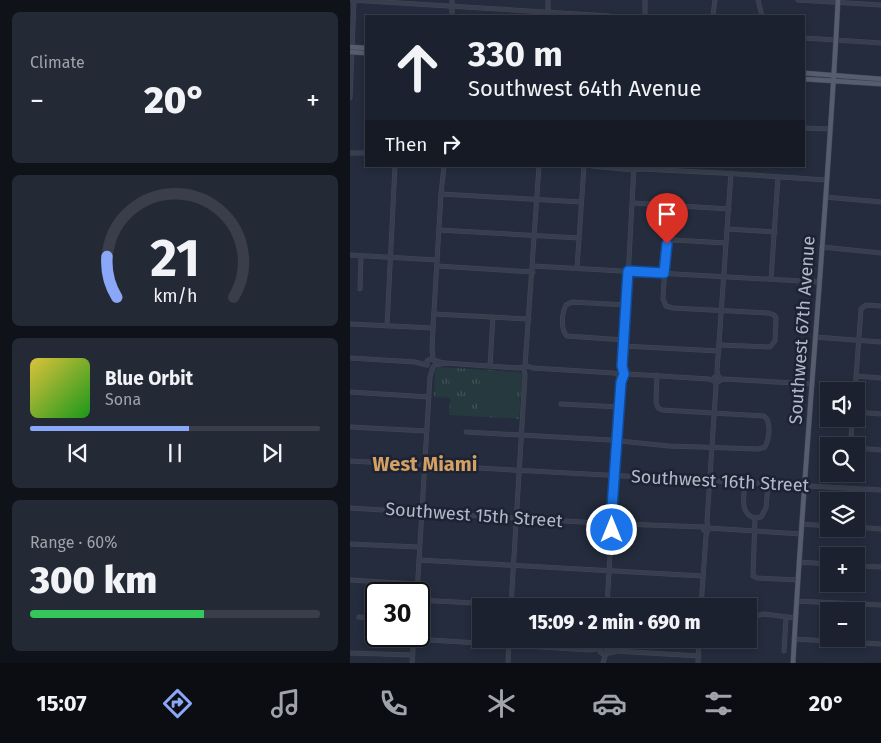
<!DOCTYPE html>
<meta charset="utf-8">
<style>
body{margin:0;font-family:"Fira Sans",sans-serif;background:#242936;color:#f1f3f6;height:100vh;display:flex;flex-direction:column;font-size:19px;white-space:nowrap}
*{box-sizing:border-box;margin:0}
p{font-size:16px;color:#a0a3aa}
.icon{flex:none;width:28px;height:28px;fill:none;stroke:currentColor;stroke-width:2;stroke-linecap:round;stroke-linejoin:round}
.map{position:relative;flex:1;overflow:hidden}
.details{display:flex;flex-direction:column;gap:12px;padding:12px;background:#0f1219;width:350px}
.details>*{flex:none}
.guide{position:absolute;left:15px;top:15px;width:440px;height:152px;border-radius:0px;box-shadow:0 2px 8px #0003,0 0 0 1px #393e4a;background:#1b212e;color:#f1f3f6;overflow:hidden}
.buttons{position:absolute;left:470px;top:382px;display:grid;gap:10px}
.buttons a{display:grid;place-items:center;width:45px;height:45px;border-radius:0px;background:#1b212e;box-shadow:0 2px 8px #0003,0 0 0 1px #393e4a;font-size:25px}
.speed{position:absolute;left:15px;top:582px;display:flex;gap:10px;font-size:25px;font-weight:700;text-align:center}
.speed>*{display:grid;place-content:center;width:65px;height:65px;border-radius:50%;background:#1b212e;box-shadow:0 2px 8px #0003,0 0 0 1px #393e4a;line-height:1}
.speed .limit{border:2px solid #111;border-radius:8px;background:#fff;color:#111}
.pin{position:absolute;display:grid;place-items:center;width:42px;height:42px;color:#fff;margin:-51px -21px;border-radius:50% 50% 50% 0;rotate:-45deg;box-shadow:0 0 5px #0007}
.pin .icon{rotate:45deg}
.me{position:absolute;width:55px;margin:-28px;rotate:0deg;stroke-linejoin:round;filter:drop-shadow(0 0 4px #0008)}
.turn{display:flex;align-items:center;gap:18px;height:105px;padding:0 20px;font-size:22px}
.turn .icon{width:65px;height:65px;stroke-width:2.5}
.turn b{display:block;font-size:35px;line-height:42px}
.then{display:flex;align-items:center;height:48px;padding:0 20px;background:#0003;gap:10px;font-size:19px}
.big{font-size:38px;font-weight:800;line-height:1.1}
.details .tile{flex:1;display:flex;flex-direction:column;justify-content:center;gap:8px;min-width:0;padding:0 18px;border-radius:8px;background:#242936}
.details .dial{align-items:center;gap:0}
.dial svg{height:130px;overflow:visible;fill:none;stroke:#393e4a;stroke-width:7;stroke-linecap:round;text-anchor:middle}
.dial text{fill:#f1f3f6;stroke:none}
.song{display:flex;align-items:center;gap:15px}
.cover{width:60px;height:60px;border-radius:8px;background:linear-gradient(135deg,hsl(50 70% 55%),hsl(120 70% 35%))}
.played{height:5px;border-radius:2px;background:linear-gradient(90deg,#8aa8f7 55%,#393e4a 55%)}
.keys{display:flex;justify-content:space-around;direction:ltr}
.heat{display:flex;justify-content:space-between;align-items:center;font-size:28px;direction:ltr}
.charge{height:8px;border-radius:4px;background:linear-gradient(90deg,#34c759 60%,#393e4a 0)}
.trip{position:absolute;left:122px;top:598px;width:285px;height:50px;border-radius:0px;background:#1b212e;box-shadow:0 2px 8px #0003,0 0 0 1px #393e4a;font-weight:800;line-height:50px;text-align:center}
.tabs{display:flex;height:80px;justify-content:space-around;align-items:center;background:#0b0d12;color:#a0a3aa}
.tabs .icon{width:35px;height:35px}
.tabs .selected{color:#8aa8f7}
.tabs b{font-size:22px;color:#f1f3f6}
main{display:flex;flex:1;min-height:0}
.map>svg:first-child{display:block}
.grass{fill:url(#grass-tufts)}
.garden{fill:#26393e}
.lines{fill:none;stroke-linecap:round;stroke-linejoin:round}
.minor-casing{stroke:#414756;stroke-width:5}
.major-casing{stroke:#414756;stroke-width:5.5}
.minor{stroke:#383e4d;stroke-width:4}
.major{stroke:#565d6d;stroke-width:4.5}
.route-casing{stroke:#114b97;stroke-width:12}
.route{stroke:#1a73e8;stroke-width:9}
.labels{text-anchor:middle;stroke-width:5;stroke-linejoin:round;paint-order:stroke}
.street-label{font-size:18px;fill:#b3b9c8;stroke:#1d2332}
.quarter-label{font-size:20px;font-weight:bold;fill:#d4a063;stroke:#1d2332}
</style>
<main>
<section class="details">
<div class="tile"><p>Climate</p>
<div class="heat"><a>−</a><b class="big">20°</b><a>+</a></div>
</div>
<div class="tile dial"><svg viewBox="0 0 100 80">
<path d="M14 69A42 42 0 1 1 86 69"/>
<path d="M14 69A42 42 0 0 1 8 44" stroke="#8aa8f7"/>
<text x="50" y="56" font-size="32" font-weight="700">21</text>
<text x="50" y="72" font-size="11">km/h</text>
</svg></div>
<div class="tile">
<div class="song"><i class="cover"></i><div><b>Blue Orbit</b><p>Sona</p></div></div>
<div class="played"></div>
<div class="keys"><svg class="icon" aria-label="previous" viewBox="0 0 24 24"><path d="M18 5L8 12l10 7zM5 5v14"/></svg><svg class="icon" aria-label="pause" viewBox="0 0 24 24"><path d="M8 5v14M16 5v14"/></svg><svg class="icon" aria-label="next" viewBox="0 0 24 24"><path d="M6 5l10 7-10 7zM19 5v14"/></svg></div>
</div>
<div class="tile"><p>Range · 60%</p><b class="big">300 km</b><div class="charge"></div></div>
</section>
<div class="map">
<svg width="531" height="663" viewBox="0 0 531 663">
<defs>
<pattern id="grass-tufts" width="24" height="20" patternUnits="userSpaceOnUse" patternTransform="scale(1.25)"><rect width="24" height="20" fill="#26393e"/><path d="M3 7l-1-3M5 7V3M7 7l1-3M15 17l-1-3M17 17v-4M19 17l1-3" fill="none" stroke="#435458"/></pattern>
</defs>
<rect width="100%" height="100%" fill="#242c3d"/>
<polygon class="grass" points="88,367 170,372 172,375 169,419 99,415 100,398 84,397 85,370"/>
<g class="garden">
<polygon points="100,371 113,372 112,389 99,388"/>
<polygon points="133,371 168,373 166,408 162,411 128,409 130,375"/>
</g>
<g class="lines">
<g class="minor-casing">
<g id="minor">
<polyline points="1,0 259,16"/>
<polyline points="408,0 412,16"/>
<polyline points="448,0 531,5"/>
<polyline points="102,16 102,0"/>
<polyline points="198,16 198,0"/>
<polyline points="295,16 295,0"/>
<polyline points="363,16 365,0"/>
<polyline points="454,38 531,43"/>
<polyline points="0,98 4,0"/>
<polyline points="454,128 481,129"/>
<polyline points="0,153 16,153"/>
<polyline points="242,166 283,170"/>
<polyline points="287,167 287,166"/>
<polyline points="284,170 292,169 371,173 476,180"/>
<polyline points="91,194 231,202"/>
<polyline points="475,197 531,202"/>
<polyline points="283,203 379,209"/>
<polyline points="377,229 425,232"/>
<polyline points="89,230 229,238"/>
<polyline points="472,247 531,253"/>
<polyline points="0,255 87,260"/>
<polyline points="87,266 183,272"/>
<polyline points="183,266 469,282"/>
<polyline points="227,268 234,166"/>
<polyline points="421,279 428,177"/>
<polyline points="10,289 11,256"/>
<polyline points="84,314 179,319"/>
<polyline points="0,324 83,328"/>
<polyline points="37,326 45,166"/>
<polyline points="465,337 531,342"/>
<path d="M274,340L217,336C210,329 212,313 216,305L222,302L276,305"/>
<polyline points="369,345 420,347 425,341 426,318 424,315 419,313 323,308 316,306 313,299 316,248 318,242 323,240 376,243"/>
<polyline points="273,346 369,351"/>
<polyline points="0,358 65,362 77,365"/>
<polyline points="83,359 82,348 83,328 91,194 94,166"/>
<polyline points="77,365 77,361 80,359 93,363"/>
<polyline points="85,365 95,363 169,368 177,366 183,368 264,373 269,375"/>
<polyline points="140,366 143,317"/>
<polyline points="175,366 189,166"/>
<polyline points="273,371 284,166"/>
<polyline points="273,372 278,374 359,379 364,381"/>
<polyline points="368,376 367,371 381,173"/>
<polyline points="506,376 531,378"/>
<circle cx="367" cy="379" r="3"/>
<polyline points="369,381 374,379 462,384"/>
<polyline points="505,391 511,309 516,305 531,306"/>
<polyline points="0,392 79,397"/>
<polyline points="211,404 269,407"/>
<polyline points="506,412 531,414"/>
<polyline points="502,419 501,441 503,446"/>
<polyline points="0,427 77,431"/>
<path d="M116,432L260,440L319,446L408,449L415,447C419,439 422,422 414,416L312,410L308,408L306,402L307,375"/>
<polyline points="506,448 531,450"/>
<polyline points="0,461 531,490"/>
<path d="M395,483C394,495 389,514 405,518"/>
<polyline points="0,508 248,523 259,526"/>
<polyline points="405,518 403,576 407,578 448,580"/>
<polyline points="405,518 411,517 416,508 418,484"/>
<polyline points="264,522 272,524 354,527"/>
<polyline points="451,524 479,526"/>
<circle cx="356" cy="529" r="2.5"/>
<polyline points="358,527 357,521 366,386 365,381"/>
<polyline points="506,527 531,529"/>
<polyline points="358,528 451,534"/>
<polyline points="261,538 258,524 262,508 271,381 269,376"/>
<polyline points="0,544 69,547"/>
<polyline points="69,560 353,576"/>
<polyline points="449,562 479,564"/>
<polyline points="506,566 531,567"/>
<polyline points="0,580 67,584"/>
<polyline points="67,594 80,377 83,367"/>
<polyline points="69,600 177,606"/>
<polyline points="446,601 531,605"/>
<polyline points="403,602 403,617"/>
<polyline points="161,606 175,375 174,370"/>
<polyline points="257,606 261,538 264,526"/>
<polyline points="351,606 356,536 357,531"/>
<polyline points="9,617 26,618"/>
<polyline points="64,639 240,650 251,648"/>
<polyline points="255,639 256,648"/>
<polyline points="444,639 531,644"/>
<polyline points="404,646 401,645 402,617 414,614 445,618"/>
<polyline points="251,648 250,652 253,654 264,652"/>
<polyline points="257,649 266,651 349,656"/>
<polyline points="434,651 436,618"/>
<polyline points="0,653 63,655"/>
<polyline points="62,663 64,636"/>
<polyline points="158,663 159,639"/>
<polyline points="253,663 256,653"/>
<polyline points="348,663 349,639"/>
</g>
</g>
<g class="major-casing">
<g id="major">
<polyline points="0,47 16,48"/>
<polyline points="0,52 16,53"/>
<polyline points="454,73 531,79"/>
<polyline points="454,79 531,84"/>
<path d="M443,663C455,442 477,221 488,0"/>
</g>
</g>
<use href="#minor" class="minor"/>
<use href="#major" class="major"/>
</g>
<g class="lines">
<g class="route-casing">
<polyline id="route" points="262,530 265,524 262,508 271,382 274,374 272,366 278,271 314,273 317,244"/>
</g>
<use href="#route" class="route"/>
</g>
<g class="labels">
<g class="street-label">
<text transform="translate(452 330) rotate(-86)" y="6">Southwest 67th Avenue</text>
<text transform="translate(370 481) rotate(3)" y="6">Southwest 16th Street</text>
<text transform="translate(124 515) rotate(4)" y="6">Southwest 15th Street</text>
</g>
<g class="quarter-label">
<text x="75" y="471">West Miami</text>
</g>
</g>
</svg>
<div class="buttons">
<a><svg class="icon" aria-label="sound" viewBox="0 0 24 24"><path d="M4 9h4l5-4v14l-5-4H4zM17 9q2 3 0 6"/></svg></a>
<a><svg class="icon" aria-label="search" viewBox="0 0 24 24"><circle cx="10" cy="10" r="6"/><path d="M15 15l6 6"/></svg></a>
<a><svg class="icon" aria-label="layers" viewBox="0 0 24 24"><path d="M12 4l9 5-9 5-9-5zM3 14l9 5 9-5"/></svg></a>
<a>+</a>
<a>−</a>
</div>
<div class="speed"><div class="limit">30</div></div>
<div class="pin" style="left:317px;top:244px;background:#d93025"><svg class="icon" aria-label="arrive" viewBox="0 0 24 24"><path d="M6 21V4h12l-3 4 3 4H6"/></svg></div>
<svg class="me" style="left:262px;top:530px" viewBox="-20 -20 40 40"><circle r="17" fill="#1a73e8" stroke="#fff" stroke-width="3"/><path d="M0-11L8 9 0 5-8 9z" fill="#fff"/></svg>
<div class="trip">15:09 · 2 min · 690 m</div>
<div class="guide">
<div class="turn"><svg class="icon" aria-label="ahead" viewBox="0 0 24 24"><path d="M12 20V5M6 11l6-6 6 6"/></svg><div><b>330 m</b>Southwest 64th Avenue</div></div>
<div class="then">Then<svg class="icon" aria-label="right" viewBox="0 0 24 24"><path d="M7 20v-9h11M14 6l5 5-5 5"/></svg></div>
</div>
</div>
</main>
<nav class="tabs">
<b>15:07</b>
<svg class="icon selected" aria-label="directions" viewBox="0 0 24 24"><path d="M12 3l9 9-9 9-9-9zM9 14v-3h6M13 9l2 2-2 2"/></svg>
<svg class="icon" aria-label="music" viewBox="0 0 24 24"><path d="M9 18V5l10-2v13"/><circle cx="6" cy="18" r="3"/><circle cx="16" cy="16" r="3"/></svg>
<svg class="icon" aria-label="phone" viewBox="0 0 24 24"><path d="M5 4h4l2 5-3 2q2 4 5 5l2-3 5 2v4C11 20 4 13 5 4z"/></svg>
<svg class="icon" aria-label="climate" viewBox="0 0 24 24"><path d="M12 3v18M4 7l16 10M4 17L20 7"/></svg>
<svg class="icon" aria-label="car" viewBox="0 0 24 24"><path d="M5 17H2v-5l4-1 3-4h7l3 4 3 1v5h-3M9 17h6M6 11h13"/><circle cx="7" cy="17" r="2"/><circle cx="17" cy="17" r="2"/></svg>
<svg class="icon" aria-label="filters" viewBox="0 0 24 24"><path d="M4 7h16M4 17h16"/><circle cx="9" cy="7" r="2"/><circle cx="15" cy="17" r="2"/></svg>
<b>20°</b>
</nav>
